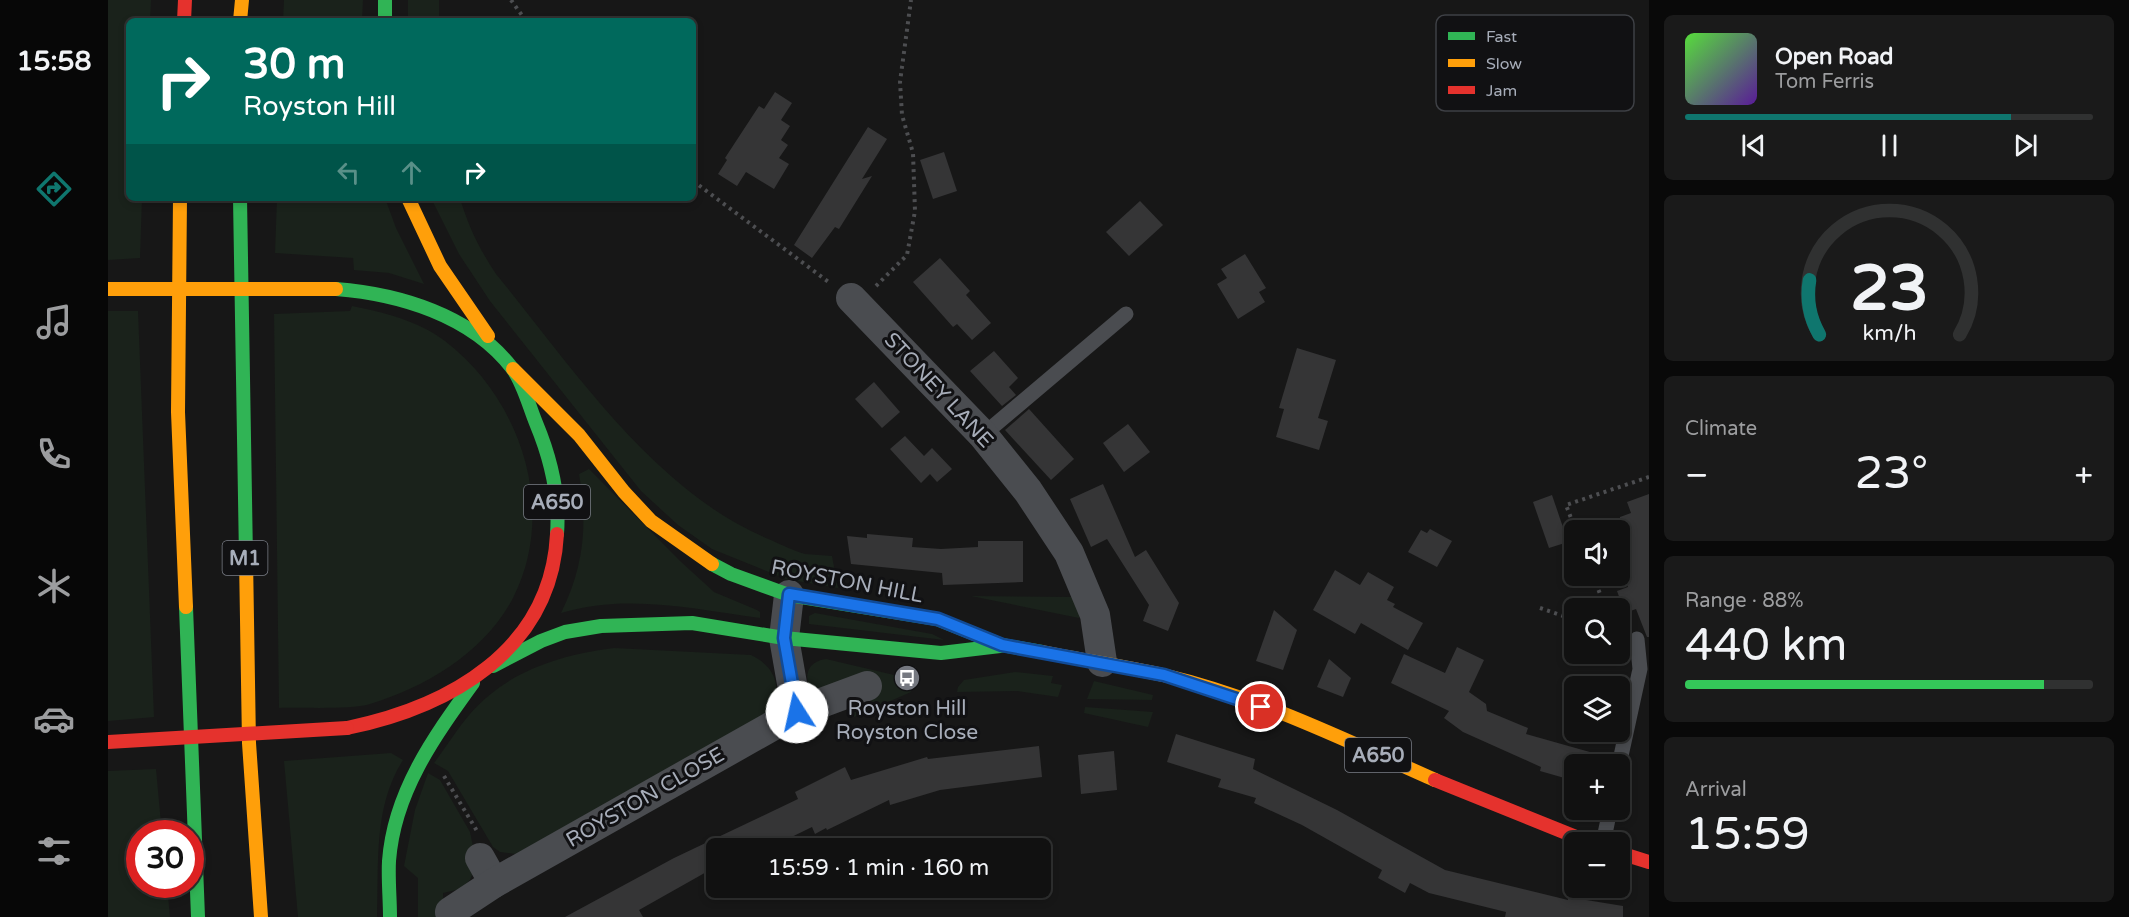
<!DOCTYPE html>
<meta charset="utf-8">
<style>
body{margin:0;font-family:"Varela Round",sans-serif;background:#1a1a1a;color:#f1f3f6;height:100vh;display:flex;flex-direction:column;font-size:22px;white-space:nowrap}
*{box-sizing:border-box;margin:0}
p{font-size:20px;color:#9c9d9f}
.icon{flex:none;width:33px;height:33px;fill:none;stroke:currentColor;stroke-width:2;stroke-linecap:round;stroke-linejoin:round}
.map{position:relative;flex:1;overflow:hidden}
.drawer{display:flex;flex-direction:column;gap:15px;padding:15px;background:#090909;width:480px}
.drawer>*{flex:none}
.guide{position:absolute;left:18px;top:18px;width:570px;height:183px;border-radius:9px;box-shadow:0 3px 9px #0003,0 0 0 2px #303131;background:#00695c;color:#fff;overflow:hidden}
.buttons{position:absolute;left:1456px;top:520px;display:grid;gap:12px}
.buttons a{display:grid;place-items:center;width:66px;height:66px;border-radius:9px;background:#111;box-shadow:0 3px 9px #0003,0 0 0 2px #303131;font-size:30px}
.speed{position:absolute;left:18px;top:820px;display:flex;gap:12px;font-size:30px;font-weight:700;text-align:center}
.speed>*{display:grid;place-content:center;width:78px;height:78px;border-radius:50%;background:#111;box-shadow:0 3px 9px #0003,0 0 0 2px #303131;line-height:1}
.speed .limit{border:9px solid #d22;background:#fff;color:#111}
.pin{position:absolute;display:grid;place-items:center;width:51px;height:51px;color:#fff;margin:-26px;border:3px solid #fff;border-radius:50%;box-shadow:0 2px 6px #0007}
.me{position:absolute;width:66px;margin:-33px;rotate:350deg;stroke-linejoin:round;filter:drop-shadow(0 0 4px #0008)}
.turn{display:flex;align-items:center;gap:21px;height:126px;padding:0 18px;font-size:27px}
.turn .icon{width:78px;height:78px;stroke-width:2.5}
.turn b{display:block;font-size:42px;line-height:51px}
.lanes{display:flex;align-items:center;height:57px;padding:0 18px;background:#0003;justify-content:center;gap:30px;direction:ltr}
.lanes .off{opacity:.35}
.big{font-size:45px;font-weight:600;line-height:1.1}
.drawer .tile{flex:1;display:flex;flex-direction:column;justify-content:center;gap:9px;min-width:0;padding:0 21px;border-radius:9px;background:#1a1a1a}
.drawer .dial{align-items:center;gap:0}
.dial svg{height:156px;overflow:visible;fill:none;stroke:#303131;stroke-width:7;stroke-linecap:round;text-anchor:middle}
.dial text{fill:#f1f3f6;stroke:none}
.song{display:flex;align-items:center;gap:18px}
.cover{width:72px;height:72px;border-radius:9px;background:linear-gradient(135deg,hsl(110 70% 55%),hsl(270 70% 35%))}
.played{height:6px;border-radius:3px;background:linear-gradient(90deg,#0f766e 80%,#303131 80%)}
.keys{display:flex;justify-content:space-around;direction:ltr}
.heat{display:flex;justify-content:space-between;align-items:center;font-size:33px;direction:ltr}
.charge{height:9px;border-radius:4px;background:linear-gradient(90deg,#34c759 88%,#303131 0)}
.trip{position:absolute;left:598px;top:838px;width:345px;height:60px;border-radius:9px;background:#111;box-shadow:0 3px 9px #0003,0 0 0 2px #303131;font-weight:600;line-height:60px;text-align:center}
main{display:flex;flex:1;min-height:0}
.menu{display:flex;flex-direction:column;width:108px;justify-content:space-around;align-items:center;background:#070707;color:#9c9d9f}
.menu .icon{width:42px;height:42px}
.menu .current{color:#0f766e}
.menu b{font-size:27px;color:#f1f3f6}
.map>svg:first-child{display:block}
.green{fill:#1a221b}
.building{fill:#353536}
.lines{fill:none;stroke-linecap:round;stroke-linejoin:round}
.path{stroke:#4d4e51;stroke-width:4;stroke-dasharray:3 4.5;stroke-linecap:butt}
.lane{stroke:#4a4c50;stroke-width:15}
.street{stroke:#4a4c50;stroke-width:30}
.fast{stroke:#30b455;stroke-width:14}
.slow{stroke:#ff9f0a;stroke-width:14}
.jam{stroke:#e5322d;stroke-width:14}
.slow-bridge{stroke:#ff9f0a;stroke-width:14}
.jam-bridge{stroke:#e5322d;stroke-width:14}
.route-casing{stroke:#114b97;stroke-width:15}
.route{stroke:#1a73e8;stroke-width:10}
.labels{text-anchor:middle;stroke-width:6;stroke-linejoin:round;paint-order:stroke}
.shield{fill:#111113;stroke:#7a7e87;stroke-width:1.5}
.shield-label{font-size:20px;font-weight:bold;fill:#a7adb9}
.street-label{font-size:21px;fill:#a7adb9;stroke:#111113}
.poi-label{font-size:21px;fill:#a7adb9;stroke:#111113}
.key{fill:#111113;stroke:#3e4045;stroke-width:1.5}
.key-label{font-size:16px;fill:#a7adb9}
</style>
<main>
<nav class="menu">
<b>15:58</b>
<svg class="icon current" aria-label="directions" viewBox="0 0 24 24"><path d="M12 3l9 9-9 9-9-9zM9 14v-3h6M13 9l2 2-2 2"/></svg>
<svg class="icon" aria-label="music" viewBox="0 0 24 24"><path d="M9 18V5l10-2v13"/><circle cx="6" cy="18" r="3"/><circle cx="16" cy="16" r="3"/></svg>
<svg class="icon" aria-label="phone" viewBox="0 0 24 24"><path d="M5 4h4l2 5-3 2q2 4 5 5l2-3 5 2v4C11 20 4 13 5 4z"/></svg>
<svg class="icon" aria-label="climate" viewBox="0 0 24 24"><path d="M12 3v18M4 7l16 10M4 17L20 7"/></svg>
<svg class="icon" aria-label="car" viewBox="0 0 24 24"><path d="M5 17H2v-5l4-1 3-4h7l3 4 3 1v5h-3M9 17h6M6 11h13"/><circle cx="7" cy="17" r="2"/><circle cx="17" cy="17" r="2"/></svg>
<svg class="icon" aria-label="filters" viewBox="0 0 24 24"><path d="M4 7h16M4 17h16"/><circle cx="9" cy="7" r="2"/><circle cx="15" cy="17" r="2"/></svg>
</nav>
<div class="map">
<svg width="1541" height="917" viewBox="0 0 1541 917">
<rect width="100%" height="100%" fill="#171717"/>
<g class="green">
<polygon points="0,0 43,0 42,21 21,21 21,198 34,198 32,258 0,260"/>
<polygon points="176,0 255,0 254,21 175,21"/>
<rect x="300" y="0" width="31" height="21"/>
<polygon points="169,198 277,198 288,228 316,284 281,273 246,270 245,258 167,253"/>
<path d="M323,198H352C360,226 372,250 388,274C464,367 548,494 663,540C674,545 686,551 697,554C706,555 715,555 724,556L730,588L678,579L604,549L570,525L533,491L382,301L351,254Z"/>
<path d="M244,306C275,312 311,321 337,341C413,399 450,510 405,598C377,652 318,687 262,704C242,710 194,707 171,708L166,314L242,311Z"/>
<polygon points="0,311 30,311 46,717 0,721"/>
<path d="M481,469L572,561L606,592L649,610L652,612V618C586,609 518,593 453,613C476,567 480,523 471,474Z"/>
<polygon points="863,596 964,597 972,612 971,618"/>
<polygon points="707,613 824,634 836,640 701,624 701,616"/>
<path d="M506,648L643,655C668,667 674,687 663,711L408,854L392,852L385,847L340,771L326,763C338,747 349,729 362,714C399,671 452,655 506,648Z"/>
<path d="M718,659L799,678L803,692L746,717L745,706C730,701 693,695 700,672C702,664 710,660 718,659Z"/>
<polygon points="907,672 945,676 943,683 954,685 950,697 909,691 849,692 850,687 856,680"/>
<polygon points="986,681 1045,695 1044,700 979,699"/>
<polygon points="977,707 1045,712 1040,727 976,713"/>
<path d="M283,753L295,760C265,807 271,864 269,917H190L176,761Z"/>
<polygon points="48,769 54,834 32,834 32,885 59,885 62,917 0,917 0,771"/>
<polygon points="320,773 332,780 362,832 366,851 366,870 362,880 352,889 335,893 336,917 310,917 310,878 296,866 307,810"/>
</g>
<g class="building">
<polygon points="667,92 684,103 673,120 682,126 673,140 680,145 671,158 681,164 666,189 638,172 629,186 610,174 619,160 617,158 651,106 656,109"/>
<polygon points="760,127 779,139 754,179 764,176 731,229 727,227 704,258 686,245"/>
<polygon points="836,152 849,191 825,199 812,160"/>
<polygon points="1032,201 1055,225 1021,256 998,232"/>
<polygon points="1137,254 1158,288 1151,292 1157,302 1130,319 1109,284 1119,278 1113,269"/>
<polygon points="832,258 862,291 858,295 883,323 864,340 849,324 845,327 805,282"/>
<polygon points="1189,348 1228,360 1210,418 1220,421 1211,450 1168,437 1176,409 1171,408"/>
<polygon points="886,351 910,378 901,387 908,395 894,406 862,371"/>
<polygon points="766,382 792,412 774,428 747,399"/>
<polygon points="921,409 966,459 943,480 897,430"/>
<polygon points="1020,424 1042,452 1016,472 995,443"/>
<polygon points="797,436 816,456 824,448 844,469 829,482 822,474 813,483 782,449"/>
<polygon points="995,484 1027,557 1038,550 1071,603 1060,631 1035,621 1041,605 999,539 983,547 962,499"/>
<polygon points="1541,494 1541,637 1539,637 1528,609 1517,613 1509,591 1520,587 1512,566 1512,517 1523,513 1519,502"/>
<polygon points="1444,495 1460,542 1441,548 1425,502"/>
<polygon points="1322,529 1344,541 1329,567 1300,552 1313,530 1319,533"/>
<polygon points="759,534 805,538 804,547 833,549 870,547 870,541 915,541 915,582 835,585 834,573 743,564 739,536 759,538"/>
<polygon points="1227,570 1252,585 1260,572 1286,587 1279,600 1287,604 1285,607 1315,623 1300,650 1253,623 1247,634 1205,610"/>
<polygon points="1166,610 1189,630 1175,670 1148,661"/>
<polygon points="1349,647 1376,660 1361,692 1378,704 1379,711 1420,728 1418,734 1503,758 1502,765 1467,765 1467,781 1432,771 1433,767 1355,732 1336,718 1341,711 1283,683 1296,654 1337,673"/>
<polygon points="1221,659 1243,678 1235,697 1209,687"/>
<polygon points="1068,734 1147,759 1145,769 1229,810 1337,870 1460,900 1460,897 1515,906 1515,917 1397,917 1398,912 1321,893 1302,883 1297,893 1270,878 1274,870 1194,825 1146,803 1148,798 1110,787 1113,779 1059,762"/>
<polygon points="931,746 934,777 832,790 782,805 781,800 719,830 718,828 707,834 704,827 659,849 609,849 609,866 531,910 535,917 457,917 566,858 690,799 687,792 737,767 743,780 819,757 820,759"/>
<polygon points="1006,751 1009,790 973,794 970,755"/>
</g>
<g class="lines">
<g class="path">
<polyline points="403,0 418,21"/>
<polyline points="585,181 722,283"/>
<polyline points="768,286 799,255 807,211 805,153 794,115 792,82 803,0"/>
<polyline points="1468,531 1458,505 1541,477"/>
<polyline points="1485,576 1498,609"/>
<polyline points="1432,608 1467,620"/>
<polyline points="336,776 369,831"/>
</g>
<g class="lane">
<polyline points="875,435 1018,314"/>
<polyline points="1511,765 1532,669 1529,639"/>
<polyline points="1495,843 1502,810"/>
</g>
<g class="street">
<polyline points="743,298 875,435 920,491 961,553 987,615 994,662"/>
<polyline points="681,595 676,638 689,712"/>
<polyline points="372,858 386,883"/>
<polyline points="342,912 386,883 689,712 759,686"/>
</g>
<g class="fast">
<polyline points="277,0 277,21"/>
<polyline points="132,198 138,558"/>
<path d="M228,289C291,294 363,315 404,368C415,382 421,406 428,423C443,459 452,495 449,534"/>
<polyline points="604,564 623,574 681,595 829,619 894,645 934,652"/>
<polyline points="78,607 90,917"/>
<polyline points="385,666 433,641 457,632 493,626 584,623 676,638 833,653 892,646"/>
<path d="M282,917C282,898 280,880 281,861C286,792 326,737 365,683"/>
</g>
<g class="slow">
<polyline points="132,21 134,0"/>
<polyline points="72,198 70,412 78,607"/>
<polyline points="300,198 332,266 380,336"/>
<polyline points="405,369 471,435 516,492 543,521 604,564"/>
<polyline points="138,558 141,743 153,917"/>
<path d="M934,652C974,660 1015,666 1055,675C1150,697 1239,741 1327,780"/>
</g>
<g class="jam">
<polyline points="76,21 77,0"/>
<path d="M239,728C341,707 443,651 449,534"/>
<polyline points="1327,780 1483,843"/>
<polyline points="1512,853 1541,862"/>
</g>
<polyline class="slow-bridge" points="0,289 228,289"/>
<polyline class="jam-bridge" points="0,742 239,728"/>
</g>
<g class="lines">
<g class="route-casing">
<polyline id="route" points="689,712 676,638 681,594 830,619 894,645 1056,675 1153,707"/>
</g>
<use href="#route" class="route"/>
</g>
<defs>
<g id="bus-disc" transform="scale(1.35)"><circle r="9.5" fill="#757880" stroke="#111113"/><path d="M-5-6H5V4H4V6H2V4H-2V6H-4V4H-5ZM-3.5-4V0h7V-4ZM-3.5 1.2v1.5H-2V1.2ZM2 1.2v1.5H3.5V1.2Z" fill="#fff"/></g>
</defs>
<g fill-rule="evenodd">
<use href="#bus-disc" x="799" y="678"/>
</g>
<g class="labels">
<g class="shield">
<rect x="416" y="485" width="66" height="34" rx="4.5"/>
<rect x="114.5" y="541" width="45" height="34" rx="4.5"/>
<rect x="1237" y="738" width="66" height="34" rx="4.5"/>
</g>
<g class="shield-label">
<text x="449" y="509">A650</text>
<text x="137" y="565">M1</text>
<text x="1270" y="762">A650</text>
</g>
<g class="street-label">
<text transform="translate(831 390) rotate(47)" y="7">STONEY LANE</text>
<text transform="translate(739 581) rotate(11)" y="7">ROYSTON HILL</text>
<text transform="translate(537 797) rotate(-30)" y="7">ROYSTON CLOSE</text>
</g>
<g class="poi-label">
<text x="799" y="715">Royston Hill<tspan x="799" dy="24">Royston Close</tspan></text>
</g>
</g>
<rect x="1328" y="15" width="198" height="96" rx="9" class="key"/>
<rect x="1340" y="32" width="27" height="8" fill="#30b455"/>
<rect x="1340" y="59" width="27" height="8" fill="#ff9f0a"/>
<rect x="1340" y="86" width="27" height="8" fill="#e5322d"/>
<g class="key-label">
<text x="1378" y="42">Fast</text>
<text x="1378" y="69">Slow</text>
<text x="1378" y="96">Jam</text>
</g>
</svg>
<div class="buttons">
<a><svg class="icon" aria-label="sound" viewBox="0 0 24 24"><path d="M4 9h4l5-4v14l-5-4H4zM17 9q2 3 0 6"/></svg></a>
<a><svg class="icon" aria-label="search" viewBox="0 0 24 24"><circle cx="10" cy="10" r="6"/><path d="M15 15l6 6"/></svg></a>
<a><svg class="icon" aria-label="layers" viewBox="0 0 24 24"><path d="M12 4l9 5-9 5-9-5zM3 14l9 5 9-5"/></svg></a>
<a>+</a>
<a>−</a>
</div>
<div class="speed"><div class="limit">30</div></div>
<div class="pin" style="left:1153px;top:707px;background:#d93025"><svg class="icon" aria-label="arrive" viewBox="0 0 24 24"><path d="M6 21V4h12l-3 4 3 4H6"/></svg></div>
<svg class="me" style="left:689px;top:712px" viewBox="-20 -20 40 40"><circle r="19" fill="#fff"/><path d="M0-13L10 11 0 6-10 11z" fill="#1a73e8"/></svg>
<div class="trip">15:59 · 1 min · 160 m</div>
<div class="guide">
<div class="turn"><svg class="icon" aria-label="right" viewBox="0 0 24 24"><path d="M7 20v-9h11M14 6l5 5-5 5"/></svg><div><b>30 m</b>Royston Hill</div></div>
<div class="lanes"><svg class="icon off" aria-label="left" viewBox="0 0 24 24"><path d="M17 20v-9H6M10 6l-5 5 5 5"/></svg><svg class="icon off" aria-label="ahead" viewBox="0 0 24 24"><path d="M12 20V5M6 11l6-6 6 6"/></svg><svg class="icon" aria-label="right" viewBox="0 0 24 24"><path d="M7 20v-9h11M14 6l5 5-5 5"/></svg></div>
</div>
</div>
<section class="drawer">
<div class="tile">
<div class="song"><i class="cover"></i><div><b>Open Road</b><p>Tom Ferris</p></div></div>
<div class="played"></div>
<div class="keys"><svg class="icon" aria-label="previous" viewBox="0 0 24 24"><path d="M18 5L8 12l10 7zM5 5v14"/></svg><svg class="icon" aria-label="pause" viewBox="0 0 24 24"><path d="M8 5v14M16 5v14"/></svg><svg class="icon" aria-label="next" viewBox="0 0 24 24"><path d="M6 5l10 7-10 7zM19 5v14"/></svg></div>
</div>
<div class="tile dial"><svg viewBox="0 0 100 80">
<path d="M14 69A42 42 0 1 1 86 69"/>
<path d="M14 69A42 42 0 0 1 9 41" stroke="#0f766e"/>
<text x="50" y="56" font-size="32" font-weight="700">23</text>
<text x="50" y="72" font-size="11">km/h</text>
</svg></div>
<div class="tile"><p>Climate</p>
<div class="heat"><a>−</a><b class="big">23°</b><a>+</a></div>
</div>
<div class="tile"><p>Range · 88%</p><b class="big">440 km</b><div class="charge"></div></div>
<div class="tile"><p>Arrival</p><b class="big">15:59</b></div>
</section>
</main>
